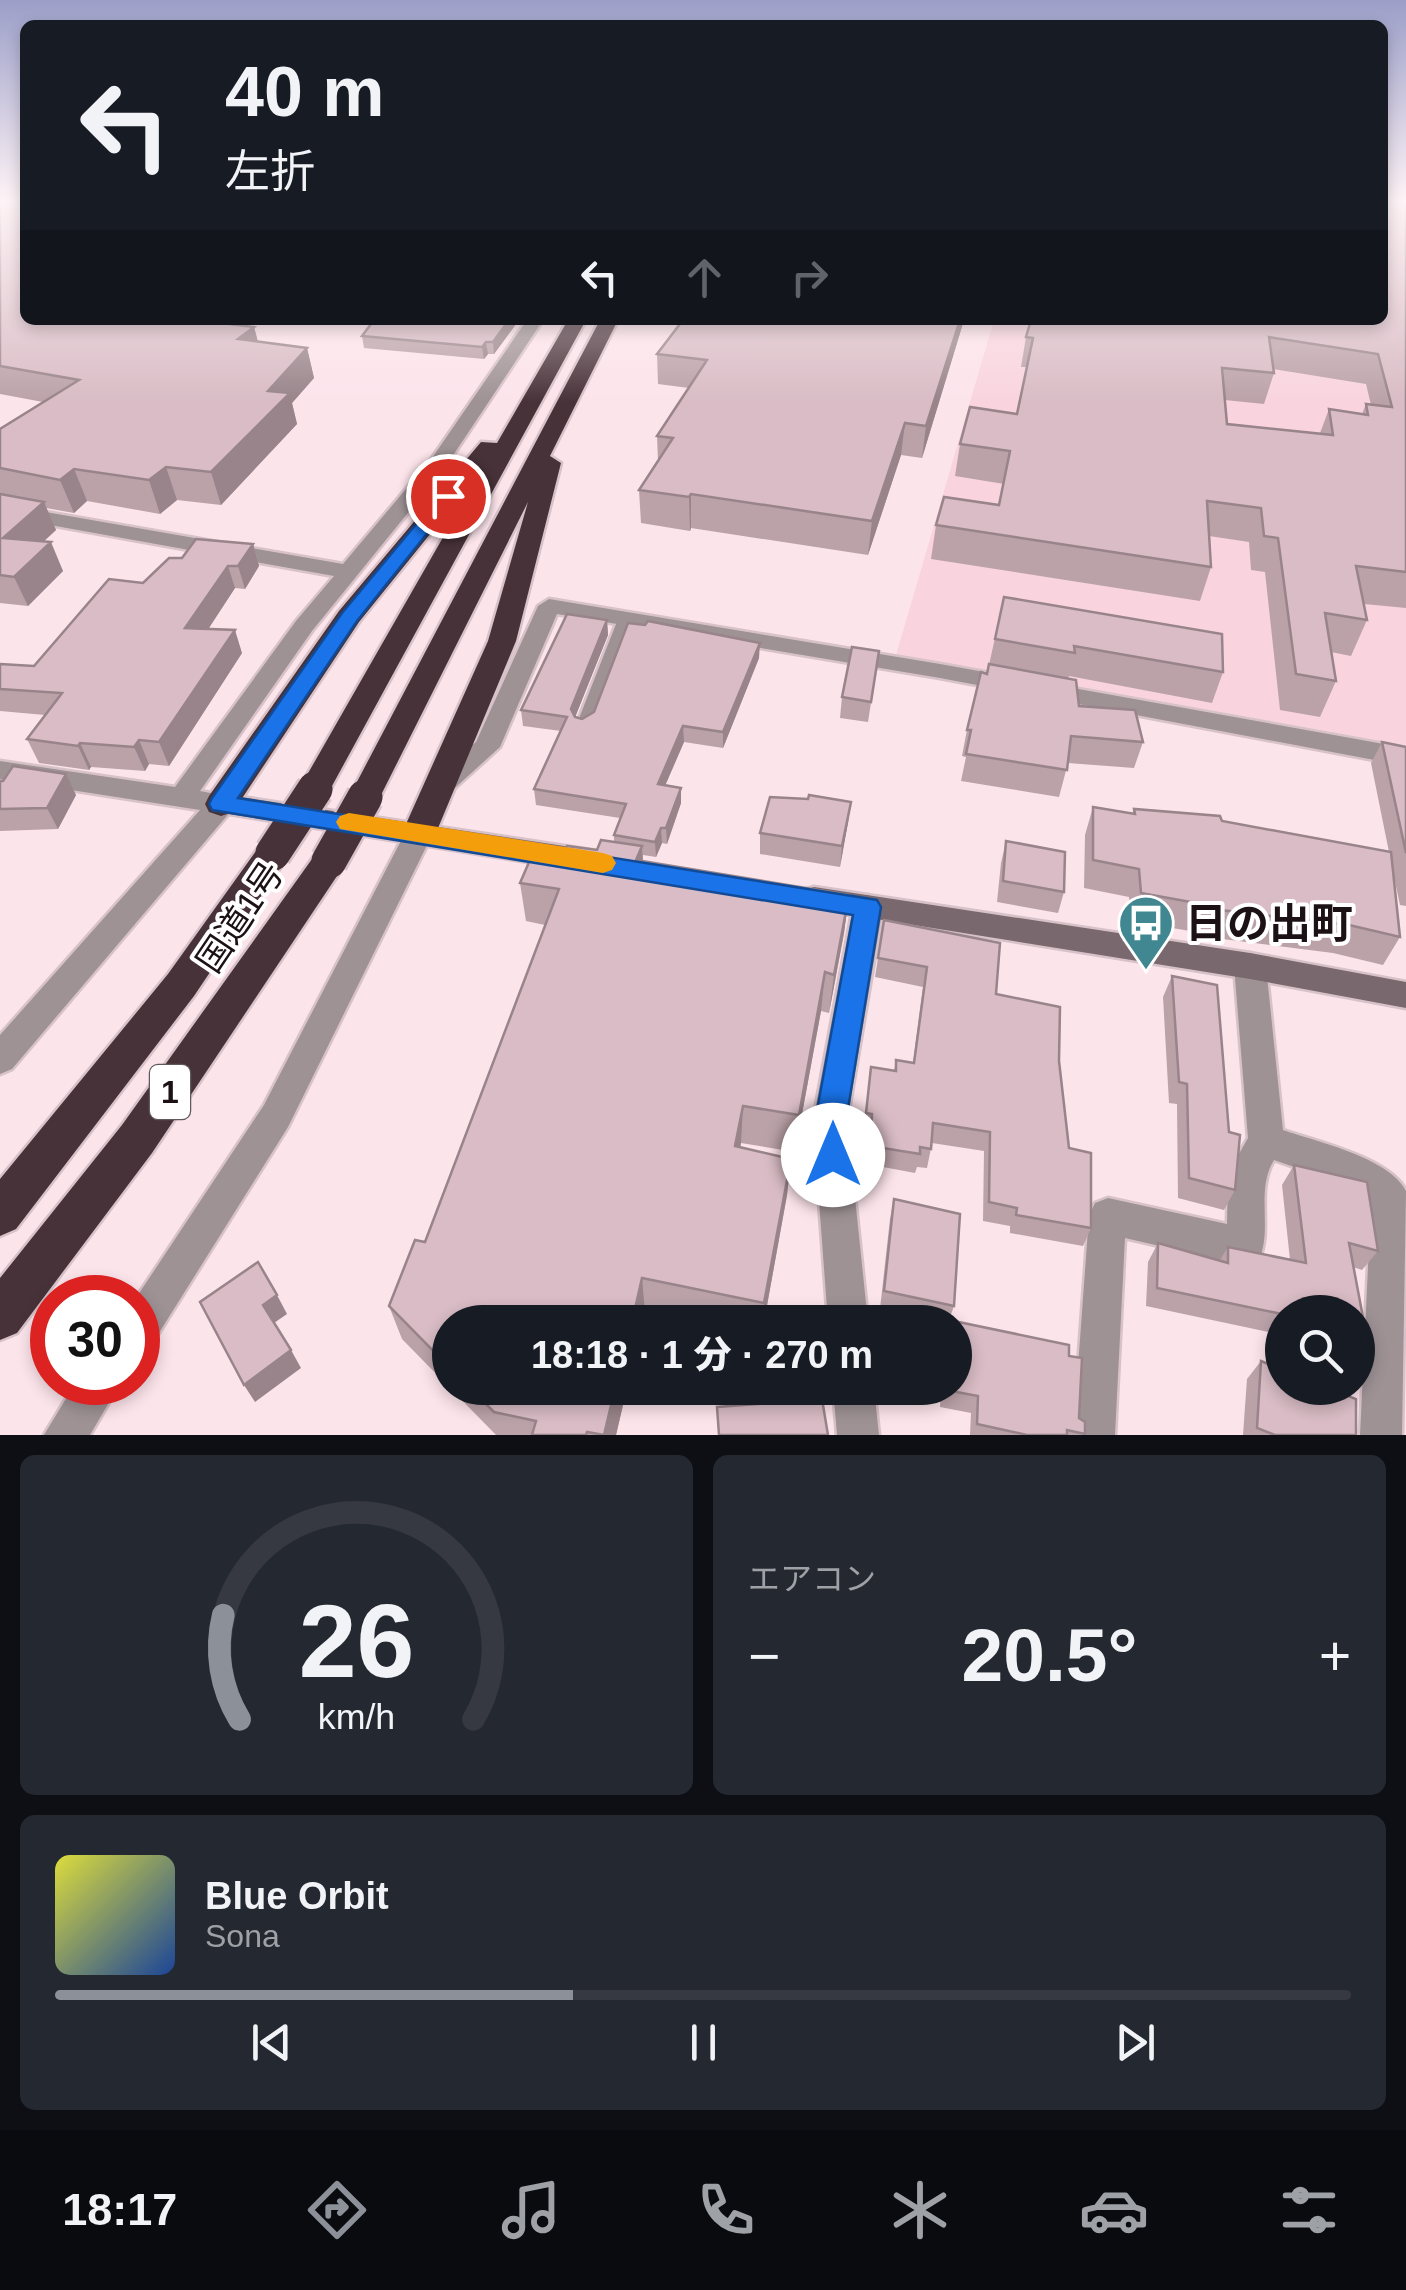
<!DOCTYPE html>
<html lang="ja">
<meta charset="utf-8">
<style>
body{margin:0;font-family:Arial,"Noto Sans JP",sans-serif;background:#242831;color:#f1f3f6;height:100vh;display:flex;flex-direction:column;font-size:38px;white-space:nowrap}
*{box-sizing:border-box;margin:0}
p{font-size:32px;color:#9ea1a6}
.icon{flex:none;width:55px;height:55px;fill:none;stroke:currentColor;stroke-width:2;stroke-linecap:round;stroke-linejoin:round}
.map{position:relative;height:1435px;overflow:hidden}
.panel{display:flex;flex-direction:column;gap:20px;padding:20px;background:#0d0f14;flex:1}
.panel>*{flex:none}
.hud{position:absolute;left:20px;top:20px;width:1368px;height:305px;border-radius:15px;box-shadow:0 5px 15px #0003;background:#171b24;color:#f1f3f6;overflow:hidden}
.controls{position:absolute;left:1265px;top:1295px;display:grid;gap:20px}
.controls a{display:grid;place-items:center;width:110px;height:110px;border-radius:50%;background:#171b24;box-shadow:0 5px 15px #0003;font-size:50px}
.speed{position:absolute;left:30px;top:1275px;display:flex;gap:20px;font-size:50px;font-weight:700;text-align:center}
.speed>*{display:grid;place-content:center;width:130px;height:130px;border-radius:50%;background:#171b24;box-shadow:0 5px 15px #0003;line-height:1}
.speed .limit{border:15px solid #d22;background:#fff;color:#111}
.pin{position:absolute;display:grid;place-items:center;width:85px;height:85px;color:#fff;margin:-42px;border:5px solid #fff;border-radius:50%;box-shadow:0 2px 10px #0007}
.me{position:absolute;width:110px;margin:-55px;rotate:0deg;stroke-linejoin:round;filter:drop-shadow(0 0 8px #0008)}
.turn{display:flex;align-items:center;gap:35px;height:210px;padding:0 40px;font-size:45px}
.turn .icon{width:130px;height:130px;stroke-width:2.5}
.turn b{display:block;font-size:70px;line-height:85px}
.lanes{display:flex;align-items:center;height:95px;padding:0 40px;background:#0003;justify-content:center;gap:50px;direction:ltr}
.lanes .off{opacity:.35}
.big{font-size:75px;font-weight:800;line-height:1.1}
.panel .tile{flex:1;display:flex;flex-direction:column;justify-content:center;gap:15px;min-width:0;padding:0 35px;border-radius:15px;background:#242831}
.panel .dial{align-items:center;gap:0}
.dial svg{height:260px;overflow:visible;fill:none;stroke:#363941;stroke-width:7;stroke-linecap:round;text-anchor:middle}
.dial text{fill:#f1f3f6;stroke:none}
.song{display:flex;align-items:center;gap:30px}
.cover{width:120px;height:120px;border-radius:15px;background:linear-gradient(135deg,hsl(60 70% 55%),hsl(220 70% 35%))}
.played{height:10px;border-radius:5px;background:linear-gradient(90deg,#8c9099 40%,#363941 40%)}
.keys{display:flex;justify-content:space-around;direction:ltr}
.heat{display:flex;justify-content:space-between;align-items:center;font-size:55px;direction:ltr}
.panel .tiles{flex:1;display:grid;gap:20px;grid-template-columns:1fr 1fr}
.tile:last-child{grid-column:span 2}
.trip{position:absolute;left:432px;top:1305px;width:540px;height:100px;border-radius:50px;background:#171b24;box-shadow:0 5px 15px #0003;font-weight:800;line-height:100px;text-align:center}
.tab-bar{display:flex;height:160px;justify-content:space-around;align-items:center;background:#090b0e;color:#9ea1a6}
.tab-bar .icon{width:70px;height:70px}
.tab-bar .active{color:#8c9099}
.tab-bar b{font-size:45px;color:#f1f3f6}
.map>svg:first-child{display:block}
.built{fill:#f9d4df}
.lines{fill:none;stroke-linecap:round;stroke-linejoin:round}
.lane-casing{stroke:#d8c2c9;stroke-width:5}
.street-casing{stroke:#d8c2c9;stroke-width:5}
.secondary-casing{stroke:#d8c2c9;stroke-width:5}
.highway-casing{stroke:#d8c2c9;stroke-width:5}
.lane{fill:#9e9295;fill-rule:evenodd}
.street{fill:#9e9295;fill-rule:evenodd}
.secondary{fill:#79686d;fill-rule:evenodd}
.highway{fill:#483239;fill-rule:evenodd}
.highway-bridge-casing{stroke:#d8c2c9;stroke-width:40;stroke-linecap:butt}
.highway-bridge{stroke:#483239;stroke-width:35}
.wall{fill:#bba2a9;fill-rule:evenodd}
.shaded-wall{fill:#98848a}
.building{fill:#d9bcc5;stroke:#98848a;stroke-width:2.5;fill-rule:evenodd}
.route{fill:#1a73e8;stroke:#114b97;stroke-width:2.5}
.slow{fill:#f59e0b}
.labels{text-anchor:middle;stroke-width:8;stroke-linejoin:round;paint-order:stroke}
.shield{fill:#fff;stroke:#60595b;stroke-width:2.5}
.shield-label{font-size:32px;font-weight:bold;fill:#1c1215}
.street-label{font-size:35px;fill:#1c1215;stroke:#fff}
.near-poi-label{font-size:42px;font-weight:bold;fill:#1c1215;stroke:#fff;text-anchor:start}
</style>
<div class="map">
<svg width="1406" height="1435" viewBox="0 0 1406 1435">
<rect width="100%" height="100%" fill="#fce4eb"/>
<polygon class="built" points="1406,201 1406,747 896,655 994,320 1382,320"/>
<g class="lines">
<g class="lane-casing">
<polygon id="lane" points="625,615 632,619 592,726 584,731 579,730 576,726 618,619"/>
</g>
<g class="street-casing">
<g id="street">
<polygon points="527,320 543,320 446,466 312,631 200,791 231,797 235,804 231,811 12,1069 0,1074 0,1035 200,810 0,779 0,761 175,787 296,621 334,576 0,516 0,504 343,564 432,458"/>
<polygon points="549,599 940,664 1406,748 1406,766 940,678 557,614 500,747 446,796 428,796 424,789 428,782 476,742 538,606"/>
<polygon points="419,823 429,826 433,833 288,1127 152,1344 138,1350 136,1298 264,1105 405,833 409,826"/>
<polygon points="868,895 878,899 883,907 847,1121 868,1322 828,1322 813,1121 853,907 858,899"/>
<path d="M1250,953L1261,957L1266,966L1283,1130C1315,1141 1390,1158 1406,1191L1402,1435H1360L1371,1204L1345,1185L1274,1160C1255,1191 1273,1228 1259,1260L1246,1266L1125,1238L1115,1435H1073L1089,1216L1095,1203L1108,1198L1227,1224L1228,1173L1248,1138L1234,966L1239,957Z"/>
<polygon points="76,1382 121,1382 90,1435 44,1435"/>
<polygon points="833,1388 874,1388 879,1435 837,1435"/>
</g>
</g>
<g class="secondary-casing">
<g id="secondary">
<polygon points="221,794 597,851 607,854 611,862 607,870 597,873 211,811 207,804 211,797"/>
<polygon points="814,887 1250,953 1406,982 1406,1008 1250,979 814,909 804,906 799,898 804,890"/>
</g>
</g>
<g class="highway-casing">
<g id="highway">
<polygon points="568,320 586,320 326,797 315,800 304,797 299,789 481,471 359,622 233,812 221,816 209,812 205,804 209,796 339,611 481,442 497,443"/>
<polygon points="600,320 618,320 550,456 561,463 516,641 436,833 431,842 419,845 407,842 402,833 488,641 528,502 376,805 365,808 354,805 349,797"/>
<polygon points="273,840 285,844 290,853 194,996 16,1229 0,1236 0,1179 168,974 261,844"/>
<polygon points="329,848 341,852 346,861 341,870 152,1153 17,1333 0,1340 0,1278 122,1125 317,852"/>
</g>
</g>
<use href="#lane" class="lane"/>
<use href="#street" class="street"/>
<use href="#secondary" class="secondary"/>
<use href="#highway" class="highway"/>
<g class="highway-bridge-casing">
<g id="highway-bridge">
<polyline points="273,853 315,789"/>
<polyline points="329,861 365,797"/>
</g>
</g>
<use href="#highway-bridge" class="highway-bridge"/>
</g>
<g class="wall">
<polygon points="0,201 25,320 214,320 211,322 254,327 258,342 307,348 314,378 292,403 297,424 221,505 177,500 160,514 87,501 74,513 46,508 56,530 43,542 63,571 28,606 0,603 0,429 43,402 0,394"/>
<path d="M1406,201V608L1364,604L1367,620L1351,656L1331,652L1336,681L1320,717L1280,710L1265,572L1251,570L1249,542L1209,536L1211,567L1200,601L931,559L936,525L999,505L1004,484L955,476L960,444L1017,414L1027,367H1021L1026,337L1382,320ZM1273,369L1366,384L1371,405L1366,404L1362,414L1329,409L1320,433L1227,424L1225,400L1264,404L1274,373Z"/>
<polygon points="374,320 519,320 494,354 488,354 484,359 364,348 362,336"/>
<polygon points="683,320 964,320 922,458 901,455 868,555 691,528 690,531 641,523 639,490 658,461 657,436 689,388 658,384 657,354"/>
<polygon points="253,544 259,566 245,589 235,588 208,629 242,653 169,766 149,764 145,771 91,767 89,770 39,763 27,739 45,715 0,711 0,664 34,666 143,583 182,558"/>
<polygon points="1004,597 1223,672 1212,703 1069,676 1068,679 1079,706 1143,742 1134,768 1068,763 1059,797 961,781 966,757 962,756 967,730 987,674"/>
<polygon points="607,620 608,635 575,717 582,719 759,658 723,748 684,742 665,785 681,788 681,803 667,844 662,843 656,857 643,855 643,861 849,895 844,933 829,1013 821,1011 795,1152 741,1143 740,1148 791,1159 787,1195 764,1322 693,1322 645,1313 450,1322 450,1388 627,1388 616,1435 496,1435 402,1339 389,1306 425,1242 545,925 526,921 520,883 563,858 597,850 614,842 614,835 620,818 536,805 534,789 561,731 523,726 521,710"/>
<polygon points="879,651 868,722 840,718 842,697"/>
<polygon points="1382,742 1406,747 1406,906 1400,905 1393,872 1400,937 1383,965 1333,953 1191,935 1190,931 1131,921 1129,897 1084,888 1085,835 1093,807 1132,814 1134,809 1222,821 1389,852 1371,763"/>
<polygon points="0,781 76,795 58,829 0,831"/>
<polygon points="851,802 840,867 760,854 760,833"/>
<polygon points="1006,841 1064,892 1058,913 997,902 1001,863"/>
<polygon points="884,920 996,994 1059,1061 1069,1148 1091,1228 1083,1246 1010,1233 1010,1226 983,1221 984,1151 932,1143 927,1168 917,1167 915,1173 867,1164 868,1133 863,1132 871,1067 894,1071 896,1060 913,1063 923,987 875,977"/>
<polygon points="1172,976 1229,1132 1235,1190 1224,1210 1178,1198 1177,1104 1169,1103 1163,997"/>
<polygon points="1294,1165 1378,1251 1362,1270 1353,1267 1368,1344 1358,1356 1358,1312 1282,1312 1282,1335 1146,1306 1148,1262 1158,1243 1220,1260 1228,1247 1290,1260 1282,1185"/>
<polygon points="894,1199 954,1306 949,1320 1069,1356 1079,1418 1084,1435 970,1435 971,1413 940,1407 941,1388 955,1388 955,1322 938,1322 880,1309 890,1219"/>
<polygon points="1261,1361 1356,1435 1243,1435 1247,1379"/>
</g>
<g class="shaded-wall">
<polygon points="509,320 519,320 494,354 493,342"/>
<polygon points="960,320 964,320 922,458 926,426"/>
<polygon points="254,327 262,357 238,339"/>
<polygon points="486,342 488,354 484,359 482,347"/>
<polygon points="307,348 314,378 292,403 297,424 221,505 211,472 268,391"/>
<polygon points="905,423 901,455 868,555 872,521"/>
<polygon points="166,467 177,500 160,514 149,480"/>
<polygon points="74,469 87,501 74,513 60,480"/>
<polygon points="691,494 691,528 690,531 689,497"/>
<polygon points="44,502 56,530 16,567 3,538"/>
<polygon points="51,542 63,571 28,606 14,577"/>
<polygon points="253,544 259,566 245,589 238,566"/>
<polygon points="228,566 235,588 194,651 185,628"/>
<polygon points="607,620 608,635 572,725 571,709"/>
<polygon points="235,630 242,653 169,766 159,742"/>
<polygon points="760,643 759,658 723,748 723,732"/>
<polygon points="683,726 684,742 659,800 658,784"/>
<polygon points="139,740 149,764 145,771 134,747"/>
<polygon points="80,743 91,767 89,770 78,746"/>
<polygon points="66,774 76,795 58,829 47,808"/>
<polygon points="681,788 681,803 667,844 666,828"/>
<polygon points="851,802 848,823 840,867 842,846"/>
<polygon points="661,828 662,843 656,857 655,842"/>
<polygon points="642,846 644,885 636,860"/>
<polygon points="849,895 844,933 829,1013 834,975"/>
<polygon points="825,972 821,1011 795,1152 799,1115"/>
<polygon points="743,1106 741,1143 733,1183 735,1146"/>
<polygon points="791,1159 787,1195 764,1322 763,1322 764,1303"/>
<polygon points="642,1278 645,1313 643,1322 632,1322"/>
<polygon points="277,1295 287,1314 274,1323 263,1305"/>
<polygon points="291,1350 301,1368 255,1402 244,1385"/>
<polygon points="615,1388 627,1388 616,1435 604,1435"/>
</g>
<g class="building">
<polygon points="0,201 25,201 25,320 196,320 254,327 238,339 307,348 268,391 290,393 211,472 166,467 149,480 74,469 60,480 0,468 0,429 79,380 0,366"/>
<path d="M1382,201H1406V572L1356,566L1367,620L1325,613L1336,681L1296,674L1278,538L1264,536L1261,508L1207,501L1211,567L936,525L944,497L999,505L1010,451L960,444L970,407L1017,414L1033,338L1026,337L1031,320H1382ZM1269,337L1378,354L1392,407L1366,404L1368,415L1329,409L1333,435L1227,424L1222,368L1274,373Z"/>
<polygon points="374,320 509,320 493,342 486,342 482,347 362,336"/>
<polygon points="683,320 960,320 926,426 905,423 872,521 691,494 689,497 639,490 673,438 657,436 707,360 657,354"/>
<polygon points="0,494 44,502 3,538 51,542 14,577 0,575"/>
<polygon points="196,539 253,544 238,566 228,566 185,628 235,630 159,742 139,740 134,747 80,743 78,746 27,739 62,693 0,689 0,664 34,666 109,579 143,583 169,558 182,558"/>
<polygon points="1004,597 1222,634 1223,672 1074,646 1075,653 995,639"/>
<polygon points="567,614 607,620 571,709 575,717 582,719 594,712 628,623 645,625 648,621 760,643 723,732 683,726 658,784 681,788 666,828 661,828 655,842 614,835 626,804 534,789 567,717 521,710"/>
<polygon points="852,647 879,651 871,702 842,697"/>
<polygon points="989,664 1076,680 1079,706 1135,710 1143,742 1071,736 1067,770 966,754 971,730 967,730 981,672 987,674"/>
<polygon points="1382,742 1406,747 1406,853"/>
<polygon points="13,766 66,774 47,808 0,809 0,781 3,781"/>
<polygon points="809,795 851,802 842,846 760,833 770,797 808,799"/>
<polygon points="1093,807 1135,814 1134,809 1220,816 1222,821 1391,852 1400,937 1349,925 1203,908 1202,904 1141,893 1139,869 1093,860"/>
<polygon points="601,840 642,846 636,860 849,895 834,975 825,972 799,1115 743,1106 735,1146 791,1159 764,1303 642,1278 632,1322 450,1322 450,1368 389,1306 415,1240 425,1242 559,889 520,883 533,853 563,858 567,846 597,850"/>
<polygon points="1006,841 1065,852 1064,892 1003,881"/>
<polygon points="884,920 1000,943 996,994 1060,1007 1059,1061 1069,1148 1091,1153 1091,1228 1016,1215 1017,1208 989,1202 990,1132 933,1123 931,1149 920,1147 920,1154 870,1146 872,1114 866,1113 871,1067 896,1071 896,1060 914,1063 927,967 878,958"/>
<polygon points="1172,976 1217,985 1229,1132 1240,1135 1235,1190 1189,1178 1187,1084 1179,1082"/>
<polygon points="1294,1165 1367,1182 1378,1251 1349,1243 1368,1344 1358,1342 1358,1312 1282,1312 1282,1314 1157,1288 1158,1243 1228,1263 1228,1247 1306,1263"/>
<polygon points="894,1199 960,1214 954,1306 884,1291"/>
<polygon points="258,1262 277,1295 263,1305 291,1350 244,1385 200,1302"/>
<polygon points="949,1320 1069,1345 1069,1356 1082,1358 1079,1418 1085,1422 1085,1434 1067,1430 1067,1435 1027,1435 977,1424 978,1396 946,1390 946,1388 955,1388 955,1322 949,1322"/>
<polygon points="1261,1361 1282,1370 1282,1388 1328,1388 1356,1399 1356,1435 1275,1435 1257,1428"/>
<polygon points="470,1388 615,1388 604,1435 587,1432 586,1435 532,1435 536,1421 494,1412"/>
<polygon points="822,1399 828,1435 719,1435 717,1407"/>
</g>
<linearGradient id="sky" x2="0" y2="1"><stop stop-color="#9b9ec8"/><stop offset="0.5" stop-color="#fef3f6"/><stop offset="1" stop-color="#fef3f6" stop-opacity="0"/></linearGradient>
<rect width="1406" height="402" fill="url(#sky)"/>
<polygon class="route" points="448,491 457,496 357,621 238,798 877,900 881,907 846,1121 849,1155 845,1166 833,1170 822,1166 815,1121 853,915 212,810 209,804 212,798 342,613 442,493"/>
<polygon class="slow" points="349,813 603,853 612,856 616,863 612,870 603,873 340,829 336,822 340,816"/>
<defs>
<g id="bus-pin" transform="scale(2.875)"><path d="M0 17L-7.5 6A9.5 9.5 0 1 1 7.5 6Z" fill="#418791" stroke="#fff"/><path d="M-5-6H5V4H4V6H2V4H-2V6H-4V4H-5ZM-3.5-4V0h7V-4ZM-3.5 1.2v1.5H-2V1.2ZM2 1.2v1.5H3.5V1.2Z" fill="#fff"/></g>
</defs>
<g fill-rule="evenodd">
<use href="#bus-pin" x="1146" y="923"/>
</g>
<g class="labels">
<rect class="shield" x="150" y="1065" width="40" height="54" rx="8"/>
<g class="shield-label">
<text x="170" y="1103">1</text>
</g>
<g class="street-label">
<text transform="translate(240 917) rotate(-56)" y="12">国道1号</text>
</g>
<g class="near-poi-label">
<text x="1185" y="938">日の出町</text>
</g>
</g>
</svg>
<div class="controls">
<a><svg class="icon" aria-label="search" viewBox="0 0 24 24"><circle cx="10" cy="10" r="6"/><path d="M15 15l6 6"/></svg></a>
</div>
<div class="speed"><div class="limit">30</div></div>
<div class="pin" style="left:448px;top:496px;background:#d93025"><svg class="icon" aria-label="arrive" viewBox="0 0 24 24"><path d="M6 21V4h12l-3 4 3 4H6"/></svg></div>
<svg class="me" style="left:833px;top:1155px" viewBox="-20 -20 40 40"><circle r="19" fill="#fff"/><path d="M0-13L10 11 0 6-10 11z" fill="#1a73e8"/></svg>
<div class="trip">18:18 · 1 分 · 270 m</div>
<div class="hud">
<div class="turn"><svg class="icon" aria-label="left" viewBox="0 0 24 24"><path d="M17 20v-9H6M10 6l-5 5 5 5"/></svg><div><b>40 m</b>左折</div></div>
<div class="lanes"><svg class="icon" aria-label="left" viewBox="0 0 24 24"><path d="M17 20v-9H6M10 6l-5 5 5 5"/></svg><svg class="icon off" aria-label="ahead" viewBox="0 0 24 24"><path d="M12 20V5M6 11l6-6 6 6"/></svg><svg class="icon off" aria-label="right" viewBox="0 0 24 24"><path d="M7 20v-9h11M14 6l5 5-5 5"/></svg></div>
</div>
</div>
<section class="panel">
<div class="tiles">
<div class="tile dial"><svg viewBox="0 0 100 80">
<path d="M14 69A42 42 0 1 1 86 69"/>
<path d="M14 69A42 42 0 0 1 9 37" stroke="#8c9099"/>
<text x="50" y="56" font-size="32" font-weight="700">26</text>
<text x="50" y="72" font-size="11">km/h</text>
</svg></div>
<div class="tile"><p>エアコン</p>
<div class="heat"><a>−</a><b class="big">20.5°</b><a>+</a></div>
</div>
<div class="tile">
<div class="song"><i class="cover"></i><div><b>Blue Orbit</b><p>Sona</p></div></div>
<div class="played"></div>
<div class="keys"><svg class="icon" aria-label="previous" viewBox="0 0 24 24"><path d="M18 5L8 12l10 7zM5 5v14"/></svg><svg class="icon" aria-label="pause" viewBox="0 0 24 24"><path d="M8 5v14M16 5v14"/></svg><svg class="icon" aria-label="next" viewBox="0 0 24 24"><path d="M6 5l10 7-10 7zM19 5v14"/></svg></div>
</div>
</div>
</section>
<nav class="tab-bar">
<b>18:17</b>
<svg class="icon active" aria-label="directions" viewBox="0 0 24 24"><path d="M12 3l9 9-9 9-9-9zM9 14v-3h6M13 9l2 2-2 2"/></svg>
<svg class="icon" aria-label="music" viewBox="0 0 24 24"><path d="M9 18V5l10-2v13"/><circle cx="6" cy="18" r="3"/><circle cx="16" cy="16" r="3"/></svg>
<svg class="icon" aria-label="phone" viewBox="0 0 24 24"><path d="M5 4h4l2 5-3 2q2 4 5 5l2-3 5 2v4C11 20 4 13 5 4z"/></svg>
<svg class="icon" aria-label="climate" viewBox="0 0 24 24"><path d="M12 3v18M4 7l16 10M4 17L20 7"/></svg>
<svg class="icon" aria-label="car" viewBox="0 0 24 24"><path d="M5 17H2v-5l4-1 3-4h7l3 4 3 1v5h-3M9 17h6M6 11h13"/><circle cx="7" cy="17" r="2"/><circle cx="17" cy="17" r="2"/></svg>
<svg class="icon" aria-label="filters" viewBox="0 0 24 24"><path d="M4 7h16M4 17h16"/><circle cx="9" cy="7" r="2"/><circle cx="15" cy="17" r="2"/></svg>
</nav>
